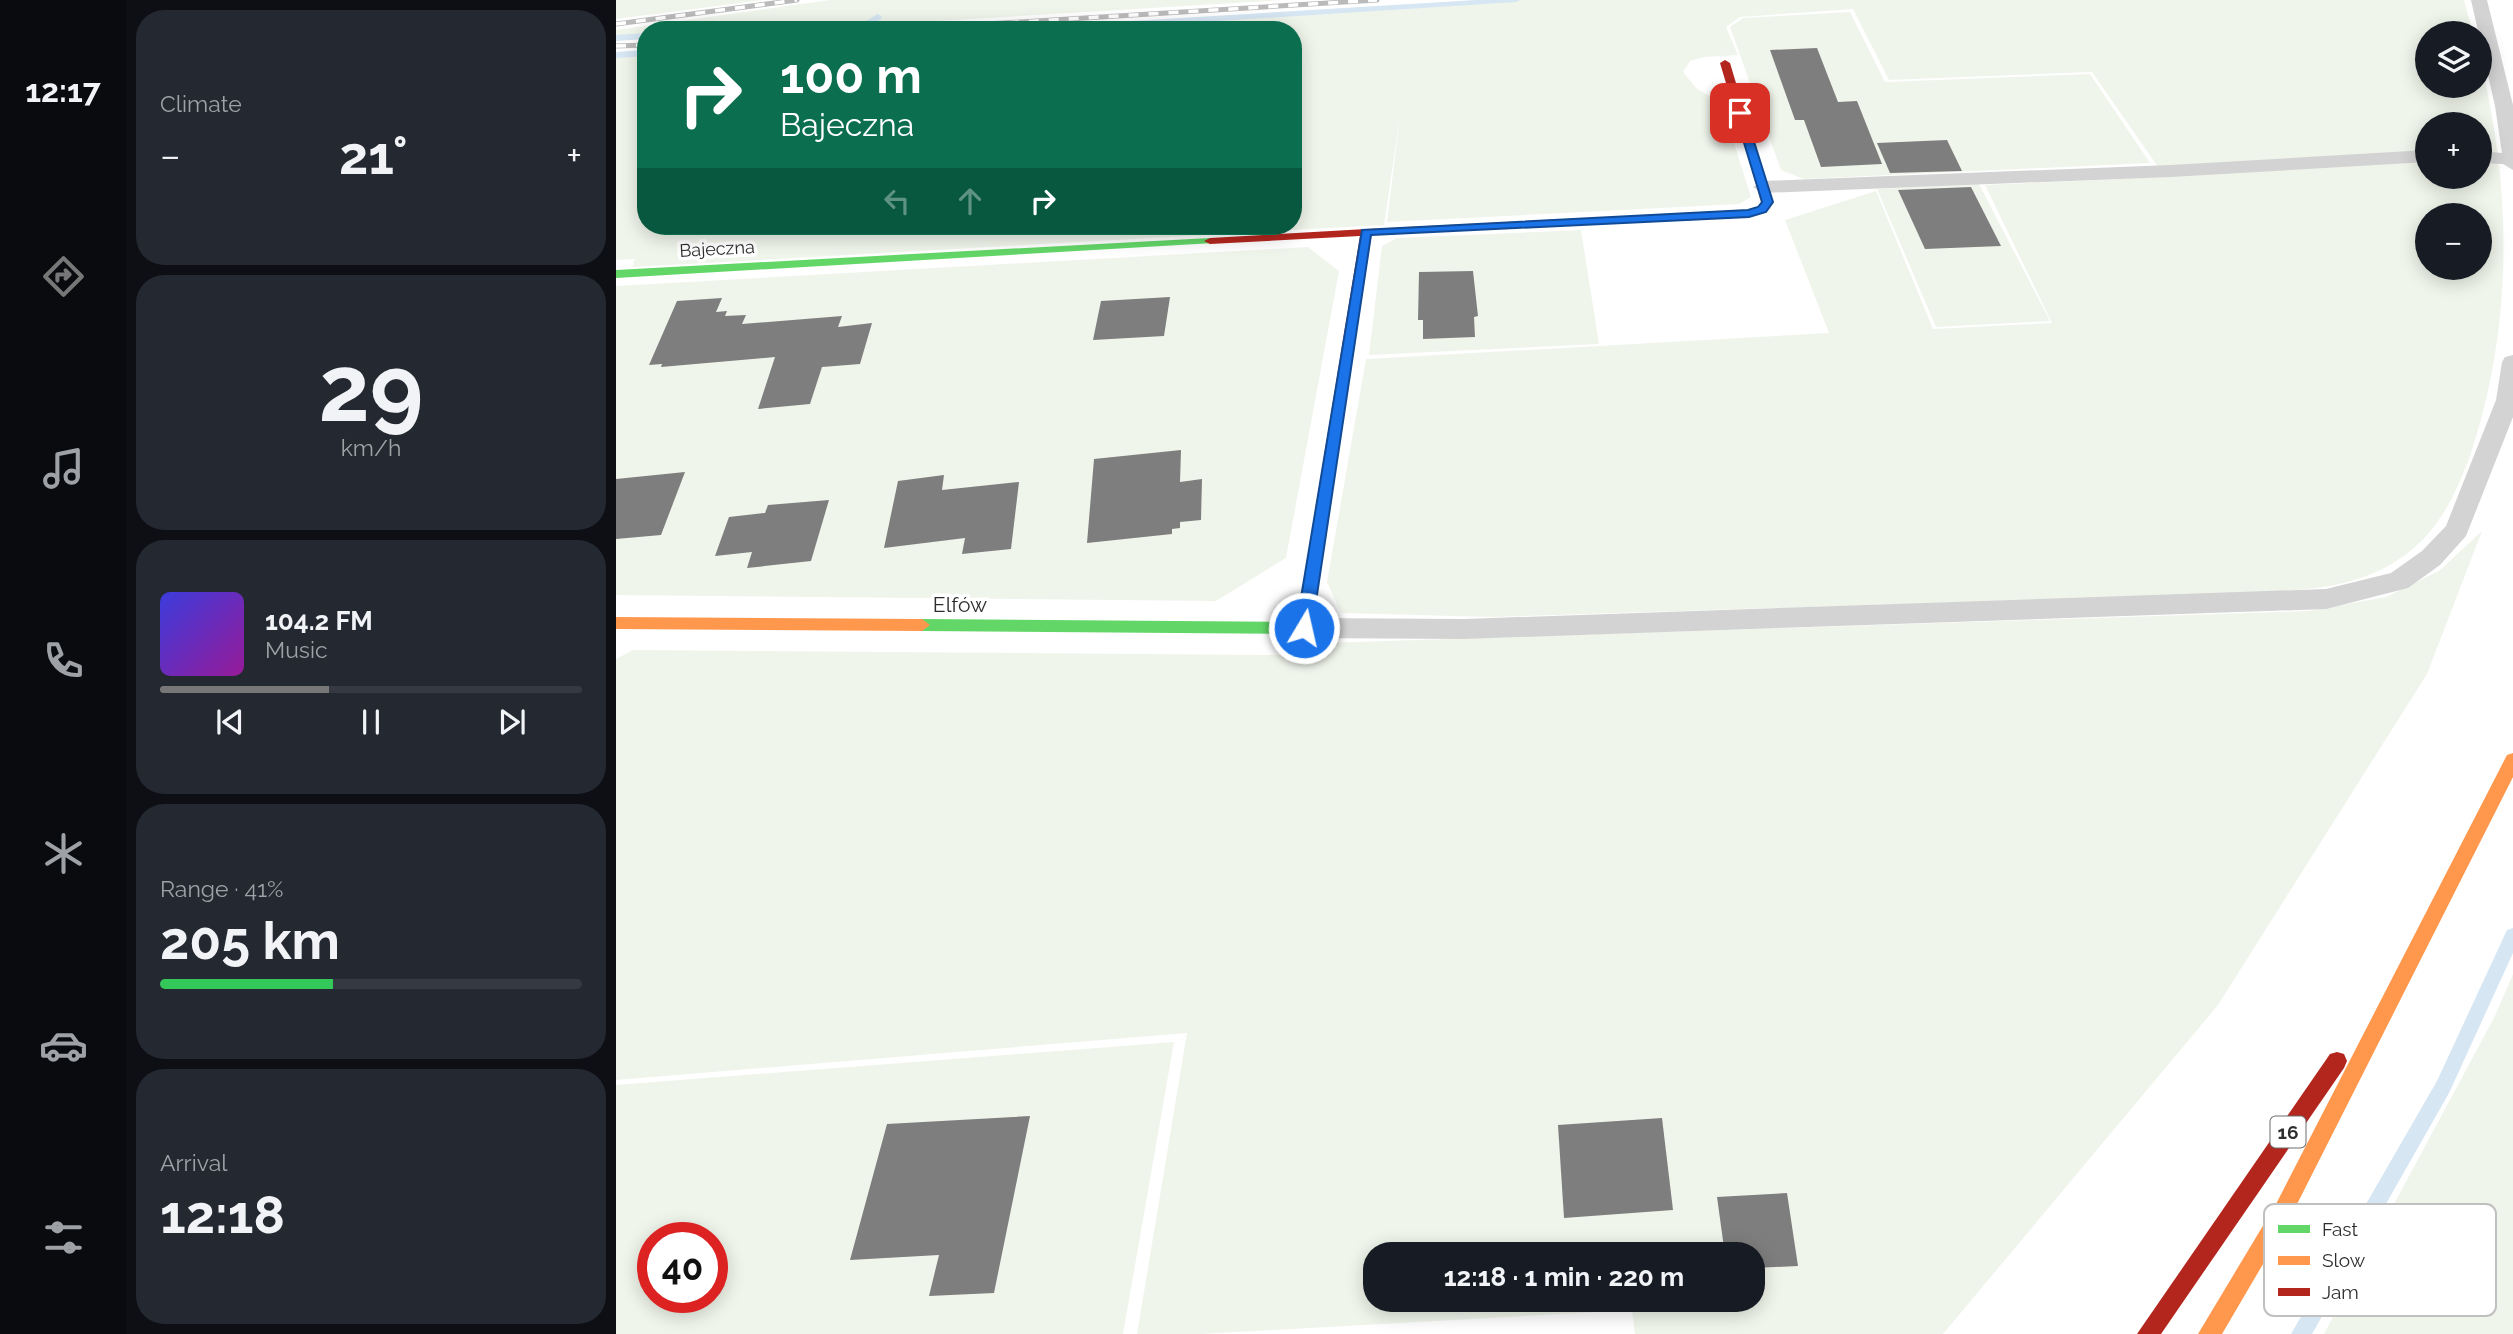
<!DOCTYPE html>
<meta charset="utf-8">
<style>
body{margin:0;font-family:Raleway,sans-serif;background:#242831;color:#f1f3f6;height:100vh;display:flex;flex-direction:column;font-size:26px;white-space:nowrap}
*{box-sizing:border-box;margin:0}
p{font-size:23px;color:#9ea1a6}
.icon{flex:none;width:38px;height:38px;fill:none;stroke:currentColor;stroke-width:2;stroke-linecap:round;stroke-linejoin:round}
.map{position:relative;flex:1;overflow:hidden}
.sheet{display:flex;flex-direction:column;gap:10px;padding:10px;background:#0d0f14;width:490px}
.sheet>*{flex:none}
.hud{position:absolute;left:21px;top:21px;width:665px;height:214px;border-radius:28px;box-shadow:0 4px 18px #0003;background:#0b6e4f;color:#fff;overflow:hidden}
.fabs{position:absolute;left:1799px;top:21px;display:grid;gap:14px}
.fabs a{display:grid;place-items:center;width:77px;height:77px;border-radius:50%;background:#171b24;box-shadow:0 4px 18px #0003;font-size:35px}
.speed{position:absolute;left:21px;top:1222px;display:flex;gap:14px;font-size:35px;font-weight:700;text-align:center}
.speed>*{display:grid;place-content:center;width:91px;height:91px;border-radius:50%;background:#171b24;box-shadow:0 4px 18px #0003;line-height:1}
.speed .limit{border:10px solid #d22;background:#fff;color:#111}
.pin{position:absolute;display:grid;place-items:center;width:60px;height:60px;color:#fff;margin:-30px;border-radius:14px;box-shadow:0 4px 10px #0006}
.me{position:absolute;width:77px;margin:-38px;rotate:9deg;stroke-linejoin:round;filter:drop-shadow(0 0 5px #0008)}
.turn{display:flex;align-items:center;gap:24px;height:147px;padding:0 28px;font-size:32px}
.turn .icon{width:91px;height:91px;stroke-width:2.5}
.turn b{display:block;font-size:49px;line-height:60px}
.lanes{display:flex;align-items:center;height:66px;padding:0 28px;background:#0003;justify-content:center;gap:35px;direction:ltr}
.lanes .off{opacity:.35}
.big{font-size:52px;font-weight:700;line-height:1.1}
.sheet .tile{flex:1;display:flex;flex-direction:column;justify-content:center;gap:10px;min-width:0;padding:0 24px;border-radius:28px;background:#242831}
.sheet .dial{align-items:center;gap:0}
.dial b{font-size:91px;line-height:1}
.song{display:flex;align-items:center;gap:21px}
.cover{width:84px;height:84px;border-radius:10px;background:linear-gradient(135deg,hsl(240 70% 55%),hsl(300 70% 35%))}
.played{height:7px;border-radius:4px;background:linear-gradient(90deg,#777 40%,#363941 40%)}
.keys{display:flex;justify-content:space-around;direction:ltr}
.heat{display:flex;justify-content:space-between;align-items:center;font-size:38px;direction:ltr}
.charge{height:10px;border-radius:5px;background:linear-gradient(90deg,#34c759 41%,#363941 0)}
.trip{position:absolute;left:747px;top:1242px;width:402px;height:70px;border-radius:28px;background:#171b24;box-shadow:0 4px 18px #0003;font-weight:700;line-height:70px;text-align:center}
main{display:flex;flex:1;min-height:0}
.menu{display:flex;flex-direction:column;width:126px;justify-content:space-around;align-items:center;background:#090b0e;color:#9ea1a6}
.menu .icon{width:49px;height:49px}
.menu .selected{color:#777}
.menu b{font-size:32px;color:#f1f3f6}
.map>svg:first-child{display:block}
.green{fill:#f0f5eb;fill-rule:evenodd}
.lines{fill:none;stroke-linecap:round;stroke-linejoin:round}
.stream{fill:#d6e6f3;fill-rule:evenodd}
.building{fill:#7e7e7e}
.lane{fill:#d3d3d3;fill-rule:evenodd}
.fast{fill:#63d668;fill-rule:evenodd}
.slow{fill:#ff974d;fill-rule:evenodd}
.jam{fill:#b3261e;fill-rule:evenodd}
.rail-casing{stroke:#bababa;stroke-width:5}
.rail{stroke:#fff;stroke-width:3.5;stroke-dasharray:10;stroke-linecap:butt}
.route{fill:#1a73e8;stroke:#114b97;stroke-width:2}
.labels{text-anchor:middle;stroke-width:7;stroke-linejoin:round;paint-order:stroke}
.far-street-label{font-size:18px;fill:#2e2e2e;stroke:#fff}
.shield{fill:#fff;stroke:#6d6d6d;stroke-width:2}
.shield-label{font-size:19px;font-weight:bold;fill:#2e2e2e}
.street-label{font-size:21px;fill:#2e2e2e;stroke:#fff}
.key{fill:#fff;stroke:#c0c0c0;stroke-width:2}
.key-label{font-size:19px;fill:#2e2e2e}
</style>
<main>
<nav class="menu">
<b>12:17</b>
<svg class="icon selected" aria-label="directions" viewBox="0 0 24 24"><path d="M12 3l9 9-9 9-9-9zM9 14v-3h6M13 9l2 2-2 2"/></svg>
<svg class="icon" aria-label="music" viewBox="0 0 24 24"><path d="M9 18V5l10-2v13"/><circle cx="6" cy="18" r="3"/><circle cx="16" cy="16" r="3"/></svg>
<svg class="icon" aria-label="phone" viewBox="0 0 24 24"><path d="M5 4h4l2 5-3 2q2 4 5 5l2-3 5 2v4C11 20 4 13 5 4z"/></svg>
<svg class="icon" aria-label="climate" viewBox="0 0 24 24"><path d="M12 3v18M4 7l16 10M4 17L20 7"/></svg>
<svg class="icon" aria-label="car" viewBox="0 0 24 24"><path d="M5 17H2v-5l4-1 3-4h7l3 4 3 1v5h-3M9 17h6M6 11h13"/><circle cx="7" cy="17" r="2"/><circle cx="17" cy="17" r="2"/></svg>
<svg class="icon" aria-label="filters" viewBox="0 0 24 24"><path d="M4 7h16M4 17h16"/><circle cx="9" cy="7" r="2"/><circle cx="15" cy="17" r="2"/></svg>
</nav>
<section class="sheet">
<div class="tile"><p>Climate</p>
<div class="heat"><a>−</a><b class="big">21°</b><a>+</a></div>
</div>
<div class="tile dial"><b>29</b><p>km/h</p></div>
<div class="tile">
<div class="song"><i class="cover"></i><div><b>104.2 FM</b><p>Music</p></div></div>
<div class="played"></div>
<div class="keys"><svg class="icon" aria-label="previous" viewBox="0 0 24 24"><path d="M18 5L8 12l10 7zM5 5v14"/></svg><svg class="icon" aria-label="pause" viewBox="0 0 24 24"><path d="M8 5v14M16 5v14"/></svg><svg class="icon" aria-label="next" viewBox="0 0 24 24"><path d="M6 5l10 7-10 7zM19 5v14"/></svg></div>
</div>
<div class="tile"><p>Range · 41%</p><b class="big">205 km</b><div class="charge"></div></div>
<div class="tile"><p>Arrival</p><b class="big">12:18</b></div>
</section>
<div class="map">
<svg width="1897" height="1334" viewBox="0 0 1897 1334">
<rect width="100%" height="100%" fill="#fff"/>
<g class="green">
<polygon points="0,0 147,0 0,19"/>
<polygon points="214,0 667,0 174,30 30,30 30,38 0,40 0,30"/>
<path d="M866,0H1848L1857,33H1811V86H1864V59C1897,193 1897,329 1853,459C1835,505 1817,541 1772,566C1729,590 1680,590 1633,593L876,617L725,613L711,582L750,359L1213,333L1169,220L1260,191L1317,329L1436,323L1369,185L1549,177L1476,72L1273,80L1237,9L1124,17L1110,27L1122,55L1089,57L1074,61L1067,72L1081,89L1105,102L1135,197L1123,204L771,222L784,116L768,225L16,267L19,259L0,260V53L30,51V226H677V30H379ZM1811,124H1864V177H1811ZM1811,215H1864V268H1811Z"/>
<polygon points="1234,12 1269,82 1474,74 1534,163 1188,179 1165,170 1114,27 1127,18"/>
<polygon points="1363,184 1434,321 1320,327 1261,189"/>
<polygon points="965,230 983,344 753,355 766,246 781,238"/>
<polygon points="692,247 723,271 670,558 600,601 0,595 0,286"/>
<path d="M1866,531L1811,674L1602,1005L1327,1334H1019L1016,1310L586,1334H521L571,1033L0,1080V659L17,650L672,655L676,644L1692,611L1770,597L1823,571ZM760,1255H1138V1300H760Z"/>
<polygon points="1897,974 1897,1334 1708,1334 1878,1018"/>
<path d="M558,1042L507,1334H0V1085ZM37,1237H96V1297H37Z"/>
</g>
<g class="lines">
<g class="stream">
<polygon points="860,0 904,0 900,2 460,30 411,30 415,27"/>
<path d="M262,14L266,17L265,19C241,33 160,30 129,30L133,27L250,21Z"/>
<polygon points="30,33 30,39 0,41 0,35"/>
<polygon points="30,50 30,56 0,58 0,52"/>
<polygon points="1897,928 1897,953 1833,1093 1696,1334 1675,1334 1821,1081 1891,930"/>
</g>
</g>
<g class="building">
<polygon points="1201,48 1222,102 1241,101 1266,164 1205,167 1188,120 1179,120 1154,50"/>
<polygon points="1331,140 1346,171 1274,173 1261,143"/>
<polygon points="1355,187 1385,246 1309,249 1282,190"/>
<polygon points="857,271 862,316 858,317 859,337 807,339 807,320 802,320 803,272"/>
<polygon points="554,297 548,336 477,340 485,301"/>
<polygon points="106,298 100,312 111,311 109,316 130,315 126,324 226,316 222,327 256,323 244,364 206,367 194,404 142,409 159,357 45,367 46,364 33,365 61,301"/>
<polygon points="565,450 564,482 586,479 585,520 564,522 564,528 556,529 556,534 471,543 478,459"/>
<polygon points="69,472 45,535 0,539 0,479"/>
<polygon points="328,475 326,490 403,482 395,549 346,554 349,538 268,548 282,481"/>
<polygon points="213,500 195,561 131,568 136,552 99,556 113,517 149,513 152,505"/>
<polygon points="414,1116 378,1293 313,1296 323,1255 234,1260 271,1124"/>
<polygon points="1046,1118 1057,1210 948,1218 942,1125"/>
<polygon points="1171,1193 1182,1266 1138,1268 1138,1255 1109,1255 1101,1197"/>
</g>
<g class="lines">
<g class="lane">
<polygon points="1855,0 1871,0 1897,105 1897,170 1887,164 1864,163 1864,151 1886,153 1879,106"/>
<polygon points="1811,150 1811,162 1555,177 1147,193 1137,187 1147,181 1555,165"/>
<polygon points="1897,355 1897,417 1850,536 1824,565 1792,588 1710,609 848,639 688,638 678,635 674,628 678,621 688,618 848,619 1710,589 1775,573 1806,551 1830,526 1880,400 1886,362 1889,357"/>
</g>
<g class="fast">
<polygon points="594,238 600,241 598,243 0,278 0,270"/>
<polygon points="706,506 713,511 696,628 688,634 306,631 298,625 306,619 681,622 699,511"/>
</g>
<g class="slow">
<polygon points="1140,164 1145,167 1157,202 1150,211 1133,216 750,235 744,232 750,229 1132,210 1142,207 1145,202 1135,167"/>
<polygon points="0,617 306,619 314,625 306,631 0,629"/>
<polygon points="1897,753 1897,777 1674,1218 1606,1334 1582,1334 1660,1204 1891,755"/>
</g>
<g class="jam">
<polygon points="1109,60 1114,63 1145,167 1144,169 1135,167 1104,63"/>
<polygon points="750,229 756,232 713,511 706,516 699,511 744,236 594,244 588,241 594,238"/>
<polygon points="1721,1052 1728,1054 1731,1061 1728,1068 1545,1334 1521,1334 1714,1054"/>
</g>
<g class="rail-casing">
<g id="rail">
<polyline points="0,24 181,0"/>
<polyline points="273,30 761,0"/>
<polyline points="0,46 30,45"/>
</g>
</g>
<use href="#rail" class="rail"/>
</g>
<polygon class="route" points="1124,109 1129,113 1157,202 1150,212 1133,217 755,235 696,628 693,633 682,633 680,628 746,230 1132,210 1142,207 1146,202 1119,113"/>
<g class="labels">
<g class="far-street-label">
<text transform="translate(101 249) rotate(-3)" y="6">Bajeczna</text>
</g>
<rect class="shield" x="1654.5" y="1116.5" width="35" height="31" rx="5"/>
<g class="shield-label">
<text x="1672" y="1139">16</text>
</g>
<g class="street-label">
<text x="344" y="612">Elfów</text>
</g>
</g>
<rect x="1648" y="1204" width="232" height="112" rx="10" class="key"/>
<rect x="1662" y="1225" width="32" height="8" fill="#63d668"/>
<rect x="1662" y="1256" width="32" height="9" fill="#ff974d"/>
<rect x="1662" y="1288" width="32" height="8" fill="#b3261e"/>
<g class="key-label">
<text x="1706" y="1236">Fast</text>
<text x="1706" y="1267">Slow</text>
<text x="1706" y="1299">Jam</text>
</g>
</svg>
<div class="fabs">
<a><svg class="icon" aria-label="layers" viewBox="0 0 24 24"><path d="M12 4l9 5-9 5-9-5zM3 14l9 5 9-5"/></svg></a>
<a>+</a>
<a>−</a>
</div>
<div class="speed"><div class="limit">40</div></div>
<div class="pin" style="left:1124px;top:113px;background:#d93025"><svg class="icon" aria-label="arrive" viewBox="0 0 24 24"><path d="M6 21V4h12l-3 4 3 4H6"/></svg></div>
<svg class="me" style="left:688px;top:628px" viewBox="-20 -20 40 40"><circle r="17" fill="#1a73e8" stroke="#fff" stroke-width="3"/><path d="M0-11L8 9 0 5-8 9z" fill="#fff"/></svg>
<div class="trip">12:18 · 1 min · 220 m</div>
<div class="hud">
<div class="turn"><svg class="icon" aria-label="right" viewBox="0 0 24 24"><path d="M7 20v-9h11M14 6l5 5-5 5"/></svg><div><b>100 m</b>Bajeczna</div></div>
<div class="lanes"><svg class="icon off" aria-label="left" viewBox="0 0 24 24"><path d="M17 20v-9H6M10 6l-5 5 5 5"/></svg><svg class="icon off" aria-label="ahead" viewBox="0 0 24 24"><path d="M12 20V5M6 11l6-6 6 6"/></svg><svg class="icon" aria-label="right" viewBox="0 0 24 24"><path d="M7 20v-9h11M14 6l5 5-5 5"/></svg></div>
</div>
</div>
</main>
